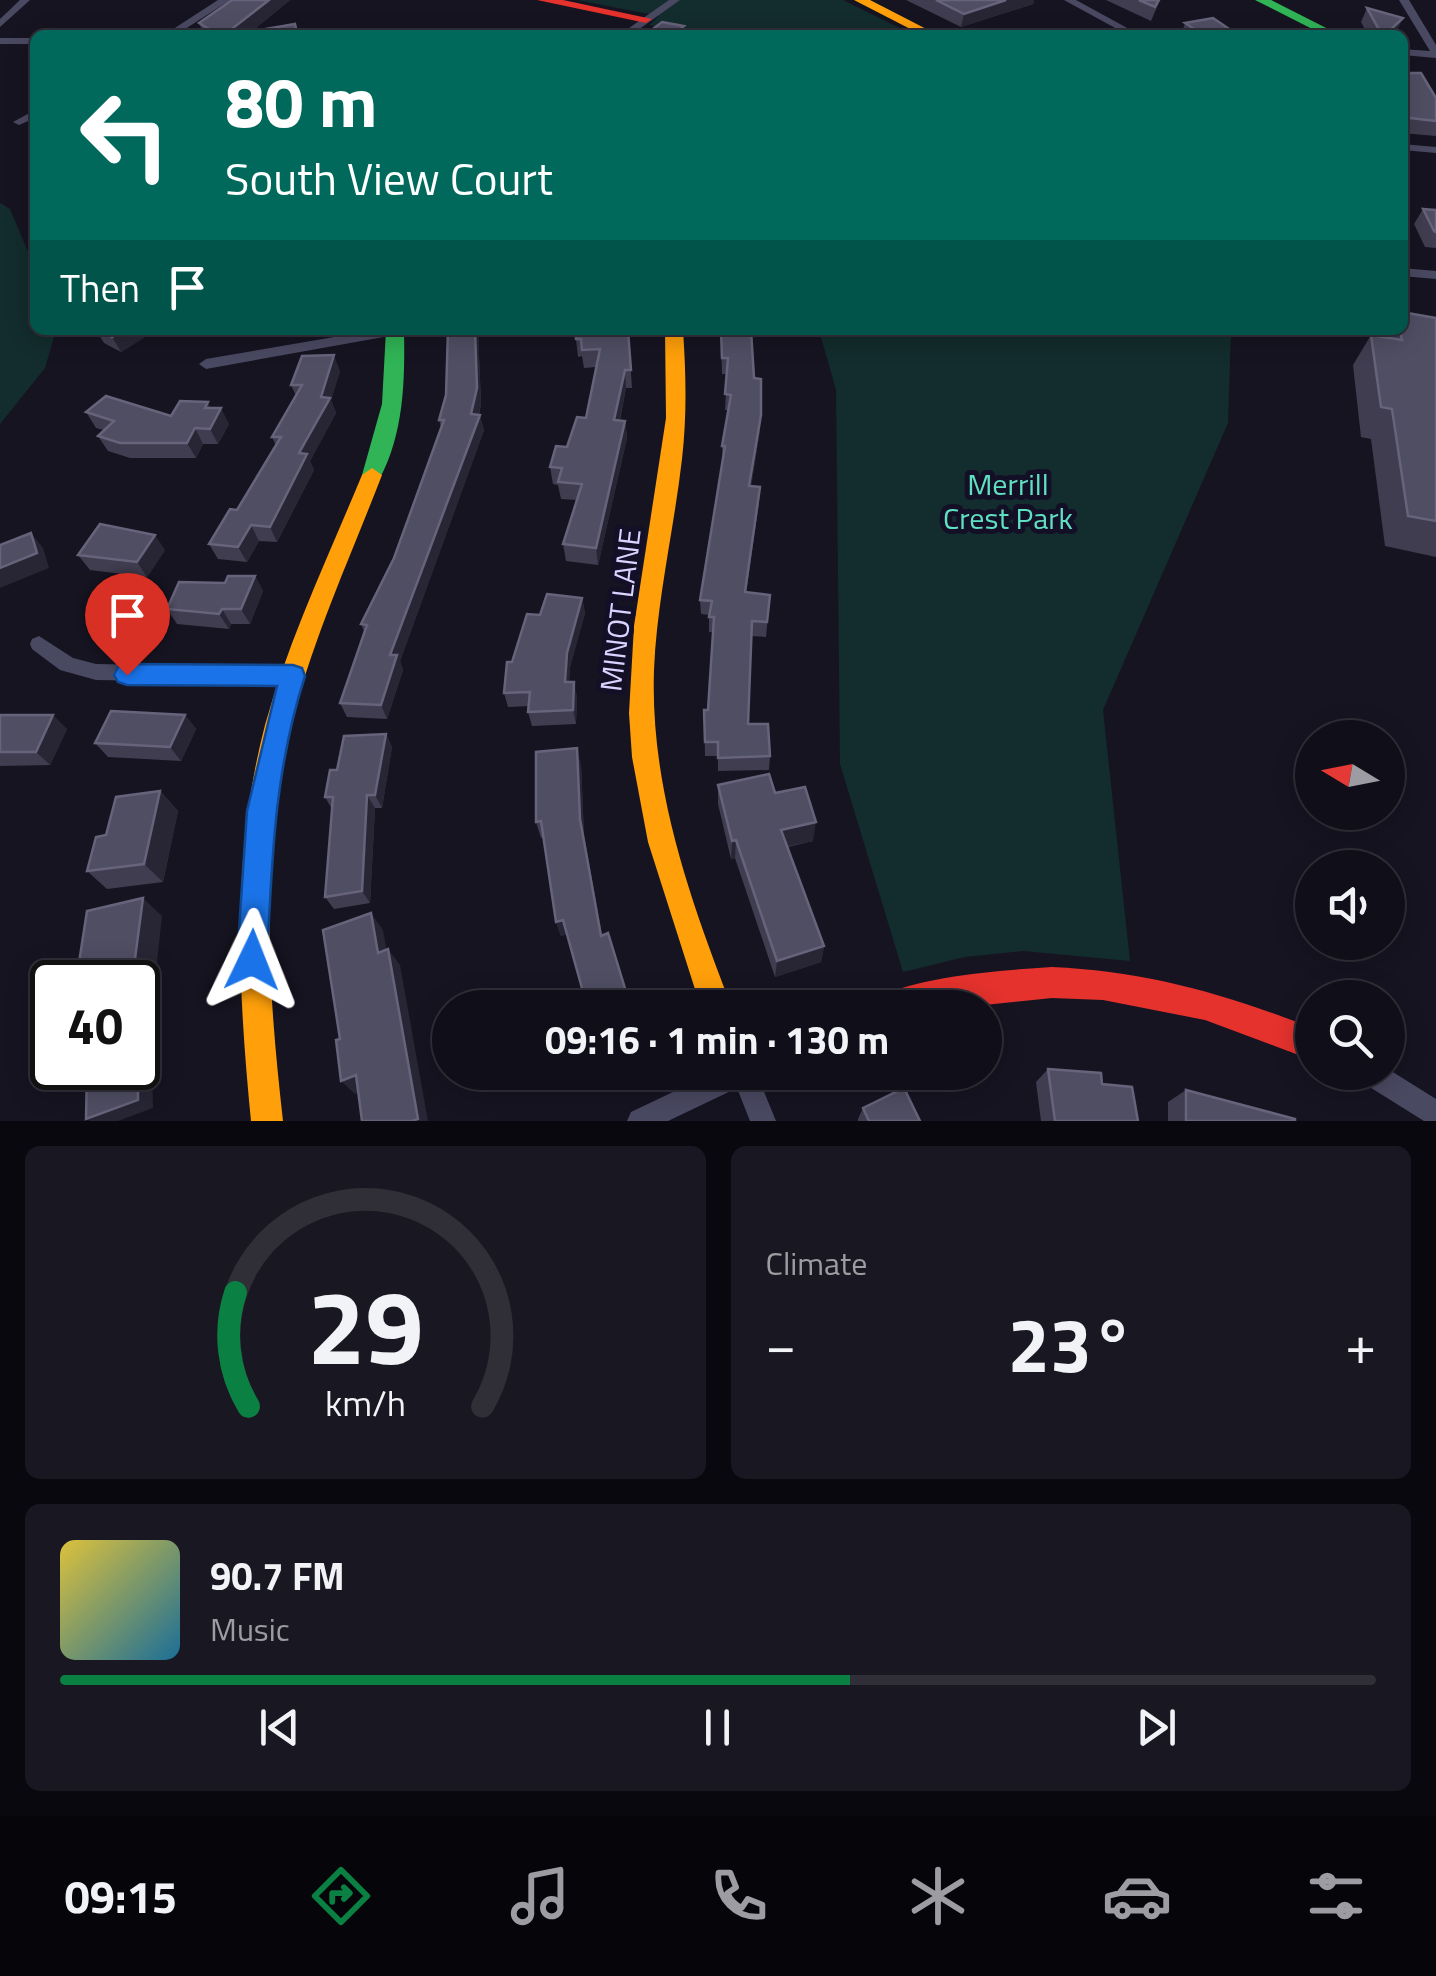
<!DOCTYPE html>
<meta charset="utf-8">
<style>
body{margin:0;font-family:"Titillium Web",sans-serif;background:#191822;color:#f1f3f6;height:100vh;display:flex;flex-direction:column;font-size:38px;white-space:nowrap}
*{box-sizing:border-box;margin:0}
p{font-size:32px;color:#9c9ca2}
.icon{flex:none;width:55px;height:55px;fill:none;stroke:currentColor;stroke-width:2;stroke-linecap:round;stroke-linejoin:round}
.map{position:relative;height:1121px;overflow:hidden}
.details{display:flex;flex-direction:column;gap:25px;padding:25px;background:#09080e;flex:1}
.details>*{flex:none}
.hud{position:absolute;left:30px;top:30px;width:1378px;height:305px;border-radius:15px;box-shadow:0 5px 25px #0003,0 0 0 2px #302f38;background:#00695c;color:#fff;overflow:hidden}
.needle{width:65px;rotate:280deg}
.controls{position:absolute;left:1295px;top:720px;display:grid;gap:20px}
.controls a{display:grid;place-items:center;width:110px;height:110px;border-radius:50%;background:#100f19;box-shadow:0 5px 25px #0003,0 0 0 2px #302f38;font-size:50px}
.speed{position:absolute;left:30px;top:960px;display:flex;gap:20px;font-size:50px;font-weight:700;text-align:center}
.speed>*{display:grid;place-content:center;width:130px;height:130px;border-radius:50%;background:#100f19;box-shadow:0 5px 25px #0003,0 0 0 2px #302f38;line-height:1}
.speed .limit{border:5px solid #111;border-radius:15px;background:#fff;color:#111}
.pin{position:absolute;display:grid;place-items:center;width:85px;height:85px;color:#fff;margin:-102px -42px;border-radius:50% 50% 50% 0;rotate:-45deg;box-shadow:0 0 10px #0007}
.pin .icon{rotate:45deg}
.me{position:absolute;width:110px;margin:-55px;rotate:2deg;stroke-linejoin:round;filter:drop-shadow(0 0 8px #0008)}
.turn{display:flex;align-items:center;gap:35px;height:210px;padding:0 30px;font-size:45px}
.turn .icon{width:130px;height:130px;stroke-width:2.5}
.turn b{display:block;font-size:70px;line-height:85px}
.then{display:flex;align-items:center;height:95px;padding:0 30px;background:#0003;gap:20px;font-size:38px}
.big{font-size:75px;font-weight:700;line-height:1.1}
.details .tile{flex:1;display:flex;flex-direction:column;justify-content:center;gap:15px;min-width:0;padding:0 35px;border-radius:15px;background:#191822}
.details .dial{align-items:center;gap:0}
.dial svg{height:260px;overflow:visible;fill:none;stroke:#302f38;stroke-width:7;stroke-linecap:round;text-anchor:middle}
.dial text{fill:#f1f3f6;stroke:none}
.song{display:flex;align-items:center;gap:30px}
.cover{width:120px;height:120px;border-radius:15px;background:linear-gradient(135deg,hsl(50 70% 55%),hsl(200 70% 35%))}
.played{height:10px;border-radius:5px;background:linear-gradient(90deg,#0b8043 60%,#302f38 60%)}
.keys{display:flex;justify-content:space-around;direction:ltr}
.heat{display:flex;justify-content:space-between;align-items:center;font-size:55px;direction:ltr}
.details .tiles{flex:1;display:grid;gap:25px;grid-template-columns:1fr 1fr}
.tile:last-child{grid-column:span 2}
.trip{position:absolute;left:432px;top:990px;width:570px;height:100px;border-radius:50px;background:#100f19;box-shadow:0 5px 25px #0003,0 0 0 2px #302f38;font-weight:700;line-height:100px;text-align:center}
.tab-bar{display:flex;height:160px;justify-content:space-around;align-items:center;background:#06060a;color:#9c9ca2}
.tab-bar .icon{width:70px;height:70px}
.tab-bar .on{color:#0b8043}
.tab-bar b{font-size:45px;color:#f1f3f6}
.map>svg:first-child{display:block}
.green{fill:#132c2d}
.lines{fill:none;stroke-linecap:round;stroke-linejoin:round}
.street{fill:#4a4962;fill-rule:evenodd}
.fast{fill:#30b455;fill-rule:evenodd}
.slow{fill:#ff9f0a;fill-rule:evenodd}
.jam{fill:#e5322d;fill-rule:evenodd}
.wall{fill:#403d50}
.shaded-wall{fill:#282635}
.building{fill:#504e63;stroke:#66637b;stroke-width:2.5}
.route{fill:#1a73e8;stroke:#114b97;stroke-width:2.5}
.labels{text-anchor:middle;stroke-width:10;stroke-linejoin:round;paint-order:stroke}
.park-label{font-size:30px;fill:#5fe0c0;stroke:#130f26}
.street-label{font-size:30px;fill:#d9d4ff;stroke:#130f26}
</style>
<div class="map">
<svg width="1436" height="1121" viewBox="0 0 1436 1121">
<rect width="100%" height="100%" fill="#161421"/>
<g class="green">
<polygon points="577,0 843,0 914,35 685,35 649,25 659,16"/>
<polygon points="0,203 10,209 35,268 35,330 56,330 45,368 0,424"/>
<polygon points="819,330 1231,330 1228,423 1103,710 1130,961 1023,951 965,957 903,972 840,764 836,390"/>
</g>
<g class="lines">
<g class="street">
<polygon points="20,0 30,0 0,27 0,19"/>
<polygon points="218,0 230,0 176,35 164,35"/>
<polygon points="669,0 680,0 631,35 619,35"/>
<polygon points="1064,0 1076,0 1140,35 1128,35"/>
<polygon points="1399,0 1409,0 1436,45 1436,58 1402,55 1402,49 1430,51"/>
<rect x="0" y="38" width="35" height="6"/>
<polygon points="35,110 35,118 19,125 13,122"/>
<polygon points="1402,144 1436,147 1436,153 1402,150"/>
<polygon points="1402,268 1436,271 1436,279 1402,276"/>
<polygon points="375,330 402,331 395,335 206,369 199,364 206,359"/>
<polygon points="39,636 73,658 96,664 293,667 300,669 303,675 300,681 293,683 96,680 60,670 32,649 30,644 32,639"/>
<polygon points="1388,1069 1436,1099 1436,1121 1424,1121 1360,1081 1357,1072 1388,1072"/>
<polygon points="715,1072 756,1072 776,1121 750,1121 737,1088 668,1121 627,1121 631,1112"/>
</g>
<g class="fast">
<polygon points="1255,0 1271,0 1340,35 1324,35"/>
<path d="M386,330H404C405,381 404,434 379,480L372,482L362,475L382,404Z"/>
</g>
<g class="slow">
<polygon points="854,0 870,0 938,35 922,35"/>
<path d="M665,330H683C686,373 687,416 682,459C674,529 657,599 654,670C650,788 690,899 732,1008H701L648,842L632,757L629,713L634,626L666,418Z"/>
<path d="M372,468L382,475C350,558 312,640 291,726C259,856 268,989 283,1121H251C238,989 231,855 265,725C289,639 328,557 362,475Z"/>
</g>
<g class="jam">
<polygon points="537,0 563,0 652,19 646,23"/>
<path d="M1052,967C1145,971 1226,994 1312,1028V1060L1205,1020L1103,1000L1052,998L956,1008H872L876,997C930,975 994,971 1052,967Z"/>
</g>
</g>
<g class="wall">
<polygon points="232,0 290,0 251,32 295,24 298,35 204,35 199,23"/>
<polygon points="906,0 1034,0 1033,4 961,27"/>
<polygon points="1106,0 1160,0 1151,21"/>
<polygon points="1367,8 1397,32 1393,35 1368,35 1361,22"/>
<polygon points="1185,23 1238,35 1181,35"/>
<polygon points="1402,73 1436,98 1436,136 1402,133"/>
<polygon points="1423,209 1436,210 1436,248 1425,247 1414,224"/>
<polygon points="1436,318 1436,557 1385,546 1371,439 1361,437 1353,365 1371,335 1381,337 1385,330 1402,330"/>
<polygon points="96,330 156,330 121,352 104,343"/>
<polygon points="445,330 478,330 481,404 479,415 484,430 400,661 403,670 387,719 347,717 340,703 364,631 361,624 394,558 441,427 439,420 446,395 447,340"/>
<polygon points="628,330 632,388 626,388 620,420 625,421 627,438 598,565 566,561 563,544 577,500 561,499 558,485 553,484 550,467 567,447 586,418 596,367 584,368 582,356 578,357 576,339"/>
<polygon points="717,330 751,330 760,430 751,486 759,502 746,593 770,595 766,637 751,636 748,724 770,756 769,770 718,771 718,756 705,756 704,710 708,710 713,632 709,632 709,615 701,614 700,600 723,462 722,446 728,410 725,410 727,374 722,374 721,341"/>
<polygon points="340,371 331,400 336,413 310,461 314,470 277,542 259,541 247,562 218,559 209,544 237,510 276,446 272,437 296,396 291,385"/>
<polygon points="211,408 229,424 218,444 203,444 196,458 130,458 108,451 98,436 104,430 96,428 86,412 171,416"/>
<polygon points="165,550 147,577 90,570 78,555"/>
<polygon points="255,576 263,591 250,624 231,624 229,629 177,624 167,609 225,583"/>
<polygon points="582,598 585,613 570,667 569,682 577,696 576,724 532,726 528,712 529,706 508,707 504,693 512,662 540,615"/>
<polygon points="0,715 67,729 50,765 0,766"/>
<polygon points="185,715 196,729 181,761 108,757 95,743"/>
<polygon points="386,734 392,747 382,808 375,808 370,903 334,909 325,897 332,809 325,797"/>
<polygon points="581,764 584,835 602,935 585,999 567,934 561,936 556,922 544,837 541,838 536,822"/>
<polygon points="718,785 775,793 813,841 788,847 824,946 821,962 775,977 735,858 731,859 718,804"/>
<polygon points="160,791 178,811 163,882 107,889 87,871"/>
<polygon points="1048,1069 1102,1084 1138,1121 1041,1121 1036,1082"/>
<polygon points="1186,1090 1295,1121 1168,1121 1168,1102"/>
<polygon points="863,1108 920,1121 858,1121 858,1119"/>
</g>
<g class="shaded-wall">
<polygon points="269,0 290,0 247,35 224,35"/>
<polygon points="1006,0 1034,0 1033,4 961,27 964,14"/>
<polygon points="1403,18 1397,32 1393,35 1385,35"/>
<polygon points="684,26 684,35 674,35"/>
<polygon points="123,330 156,330 121,352 112,337"/>
<polygon points="475,330 478,330 481,404 477,423 480,415 484,430 400,661 403,670 387,719 381,705 390,655 471,414"/>
<polygon points="334,355 340,371 331,400 336,413 310,461 314,470 277,542 270,527 321,397"/>
<polygon points="625,370 626,388 616,437 614,420"/>
<polygon points="208,402 216,417 221,408 229,424 218,444 210,429 205,408"/>
<polygon points="761,415 760,430 749,501 749,486"/>
<polygon points="625,421 627,438 598,565 596,548"/>
<polygon points="195,428 203,444 196,458 187,443"/>
<polygon points="760,487 759,502 744,607 745,592"/>
<polygon points="251,525 259,541 247,562 238,547"/>
<polygon points="31,533 43,548 49,568 0,588 0,568"/>
<polygon points="155,535 165,550 147,577 137,562"/>
<polygon points="255,576 263,591 250,624 241,609"/>
<polygon points="582,598 585,613 570,667 568,696 565,682 567,653"/>
<polygon points="222,609 231,624 229,629 219,614"/>
<polygon points="574,682 577,696 576,724 573,710"/>
<polygon points="53,715 67,729 50,765 36,752"/>
<polygon points="185,715 196,729 181,761 170,747"/>
<polygon points="386,734 392,747 382,808 375,795"/>
<polygon points="577,748 581,764 584,835 604,949 580,819"/>
<polygon points="160,791 178,811 163,882 144,864"/>
<polygon points="367,795 375,808 370,903 362,891"/>
<polygon points="816,822 813,841 779,848 781,830"/>
<polygon points="736,840 735,858 731,859 732,841"/>
<polygon points="143,898 162,916 154,990 138,994 138,982 99,982"/>
<polygon points="371,913 383,930 390,969 378,953"/>
<polygon points="563,920 567,934 561,936 556,922"/>
<polygon points="824,946 821,962 775,977 777,961"/>
<polygon points="388,949 400,965 428,1121 412,1121"/>
<polygon points="138,1016 151,1025 153,1108 118,1121 90,1121 86,1119"/>
<polygon points="356,1075 370,1088 355,1094 341,1081"/>
</g>
<g class="building">
<polygon points="232,0 269,0 224,35 219,35 199,23"/>
<polygon points="936,0 1006,0 964,14"/>
<polygon points="1139,0 1159,0 1155,7"/>
<polygon points="1367,8 1403,18 1385,35 1382,35"/>
<polygon points="1213,18 1238,35 1203,35 1185,23"/>
<polygon points="662,22 684,26 674,35 645,35"/>
<polygon points="295,24 297,33 292,35 231,35"/>
<polygon points="1402,73 1421,73 1436,98 1436,121 1410,118 1402,103"/>
<polygon points="1423,209 1436,210 1436,232 1434,231"/>
<polygon points="1402,312 1436,318 1436,521 1408,516 1392,409 1381,407 1371,335 1402,340 1400,330 1402,330"/>
<polygon points="99,330 123,330 112,337"/>
<polygon points="448,330 475,330 477,388 471,414 480,415 390,655 397,655 381,705 340,703 367,625 361,624 394,558 444,420 439,420 446,395"/>
<polygon points="576,330 628,330 631,370 625,370 614,420 625,421 596,548 563,544 582,484 558,482 562,468 550,467 556,446 567,447 577,417 586,418 600,349 582,350 581,339 576,339"/>
<polygon points="721,330 751,330 754,378 761,379 761,415 749,486 760,487 745,592 770,595 767,622 752,621 748,724 768,724 770,756 718,758 718,742 705,742 704,710 708,710 714,617 709,617 712,601 700,600 725,446 722,446 731,395 725,394 728,358 722,358"/>
<polygon points="334,355 321,397 330,398 299,453 307,454 270,527 251,525 238,547 209,544 230,509 237,510 281,437 272,437 302,385 291,385 302,356"/>
<polygon points="106,396 171,416 180,401 208,402 205,408 221,408 210,429 195,428 187,443 120,443 98,436 114,421 86,412"/>
<polygon points="100,524 155,535 137,562 78,555"/>
<polygon points="31,533 37,553 0,568 0,545"/>
<polygon points="228,576 255,576 241,609 222,609 219,614 167,609 179,582 225,583"/>
<polygon points="547,594 582,598 567,653 565,682 574,682 573,710 528,712 530,692 504,693 507,662 512,662 527,614 540,615"/>
<polygon points="111,711 185,715 170,747 95,743"/>
<polygon points="0,715 53,715 36,752 0,752"/>
<polygon points="386,734 375,795 367,795 362,891 325,897 333,797 325,797 330,770 337,770 344,736"/>
<polygon points="577,748 580,819 601,936 608,933 631,1008 565,1008 585,999 563,920 556,922 541,821 536,822 536,752"/>
<polygon points="769,774 775,793 805,787 816,822 781,830 824,946 777,961 736,840 732,841 718,785"/>
<polygon points="160,791 144,864 87,871 96,837 106,835 116,797"/>
<polygon points="143,898 133,974 99,982 76,982 87,911"/>
<polygon points="371,913 378,953 388,949 418,1119 412,1121 362,1121 356,1075 341,1081 336,1040 340,1039 323,930"/>
<polygon points="138,1049 138,1100 86,1119 87,1068 138,1068"/>
<polygon points="1048,1069 1101,1073 1102,1084 1132,1087 1138,1121 1055,1121"/>
<polygon points="904,1088 920,1121 869,1121 863,1108"/>
<polygon points="1186,1090 1295,1119 1295,1121 1186,1121"/>
</g>
<path class="route" d="M127,664L293,665L302,668L305,676C274,772 272,860 267,960L263,971L252,975L242,971L237,960L247,811L277,686L127,685L118,682L114,675L118,667Z"/>
<g class="labels">
<g class="park-label">
<text x="1008" y="495">Merrill<tspan x="1008" dy="34">Crest Park</tspan></text>
</g>
<g class="street-label">
<text transform="translate(621 610) rotate(-83)" y="10">MINOT LANE</text>
</g>
</g>
</svg>
<div class="controls">
<a><svg class="needle" viewBox="-14 -14 28 28"><path d="M0-13l5 13h-10z" fill="#e53935"/><path d="M0 13l5-13h-10z" fill="#9c9ca2"/></svg></a>
<a><svg class="icon" aria-label="sound" viewBox="0 0 24 24"><path d="M4 9h4l5-4v14l-5-4H4zM17 9q2 3 0 6"/></svg></a>
<a><svg class="icon" aria-label="search" viewBox="0 0 24 24"><circle cx="10" cy="10" r="6"/><path d="M15 15l6 6"/></svg></a>
</div>
<div class="speed"><div class="limit">40</div></div>
<div class="pin" style="left:127px;top:675px;background:#d93025"><svg class="icon" aria-label="arrive" viewBox="0 0 24 24"><path d="M6 21V4h12l-3 4 3 4H6"/></svg></div>
<svg class="me" style="left:252px;top:960px" viewBox="-20 -20 40 40"><path d="M0-17L14 15 0 8-14 15z" fill="#1a73e8" stroke="#fff" stroke-width="4"/></svg>
<div class="trip">09:16 · 1 min · 130 m</div>
<div class="hud">
<div class="turn"><svg class="icon" aria-label="left" viewBox="0 0 24 24"><path d="M17 20v-9H6M10 6l-5 5 5 5"/></svg><div><b>80 m</b>South View Court</div></div>
<div class="then">Then<svg class="icon" aria-label="arrive" viewBox="0 0 24 24"><path d="M6 21V4h12l-3 4 3 4H6"/></svg></div>
</div>
</div>
<section class="details">
<div class="tiles">
<div class="tile dial"><svg viewBox="0 0 100 80">
<path d="M14 69A42 42 0 1 1 86 69"/>
<path d="M14 69A42 42 0 0 1 10 34" stroke="#0b8043"/>
<text x="50" y="56" font-size="32" font-weight="700">29</text>
<text x="50" y="72" font-size="11">km/h</text>
</svg></div>
<div class="tile"><p>Climate</p>
<div class="heat"><a>−</a><b class="big">23°</b><a>+</a></div>
</div>
<div class="tile">
<div class="song"><i class="cover"></i><div><b>90.7 FM</b><p>Music</p></div></div>
<div class="played"></div>
<div class="keys"><svg class="icon" aria-label="previous" viewBox="0 0 24 24"><path d="M18 5L8 12l10 7zM5 5v14"/></svg><svg class="icon" aria-label="pause" viewBox="0 0 24 24"><path d="M8 5v14M16 5v14"/></svg><svg class="icon" aria-label="next" viewBox="0 0 24 24"><path d="M6 5l10 7-10 7zM19 5v14"/></svg></div>
</div>
</div>
</section>
<nav class="tab-bar">
<b>09:15</b>
<svg class="icon on" aria-label="directions" viewBox="0 0 24 24"><path d="M12 3l9 9-9 9-9-9zM9 14v-3h6M13 9l2 2-2 2"/></svg>
<svg class="icon" aria-label="music" viewBox="0 0 24 24"><path d="M9 18V5l10-2v13"/><circle cx="6" cy="18" r="3"/><circle cx="16" cy="16" r="3"/></svg>
<svg class="icon" aria-label="phone" viewBox="0 0 24 24"><path d="M5 4h4l2 5-3 2q2 4 5 5l2-3 5 2v4C11 20 4 13 5 4z"/></svg>
<svg class="icon" aria-label="climate" viewBox="0 0 24 24"><path d="M12 3v18M4 7l16 10M4 17L20 7"/></svg>
<svg class="icon" aria-label="car" viewBox="0 0 24 24"><path d="M5 17H2v-5l4-1 3-4h7l3 4 3 1v5h-3M9 17h6M6 11h13"/><circle cx="7" cy="17" r="2"/><circle cx="17" cy="17" r="2"/></svg>
<svg class="icon" aria-label="filters" viewBox="0 0 24 24"><path d="M4 7h16M4 17h16"/><circle cx="9" cy="7" r="2"/><circle cx="15" cy="17" r="2"/></svg>
</nav>
